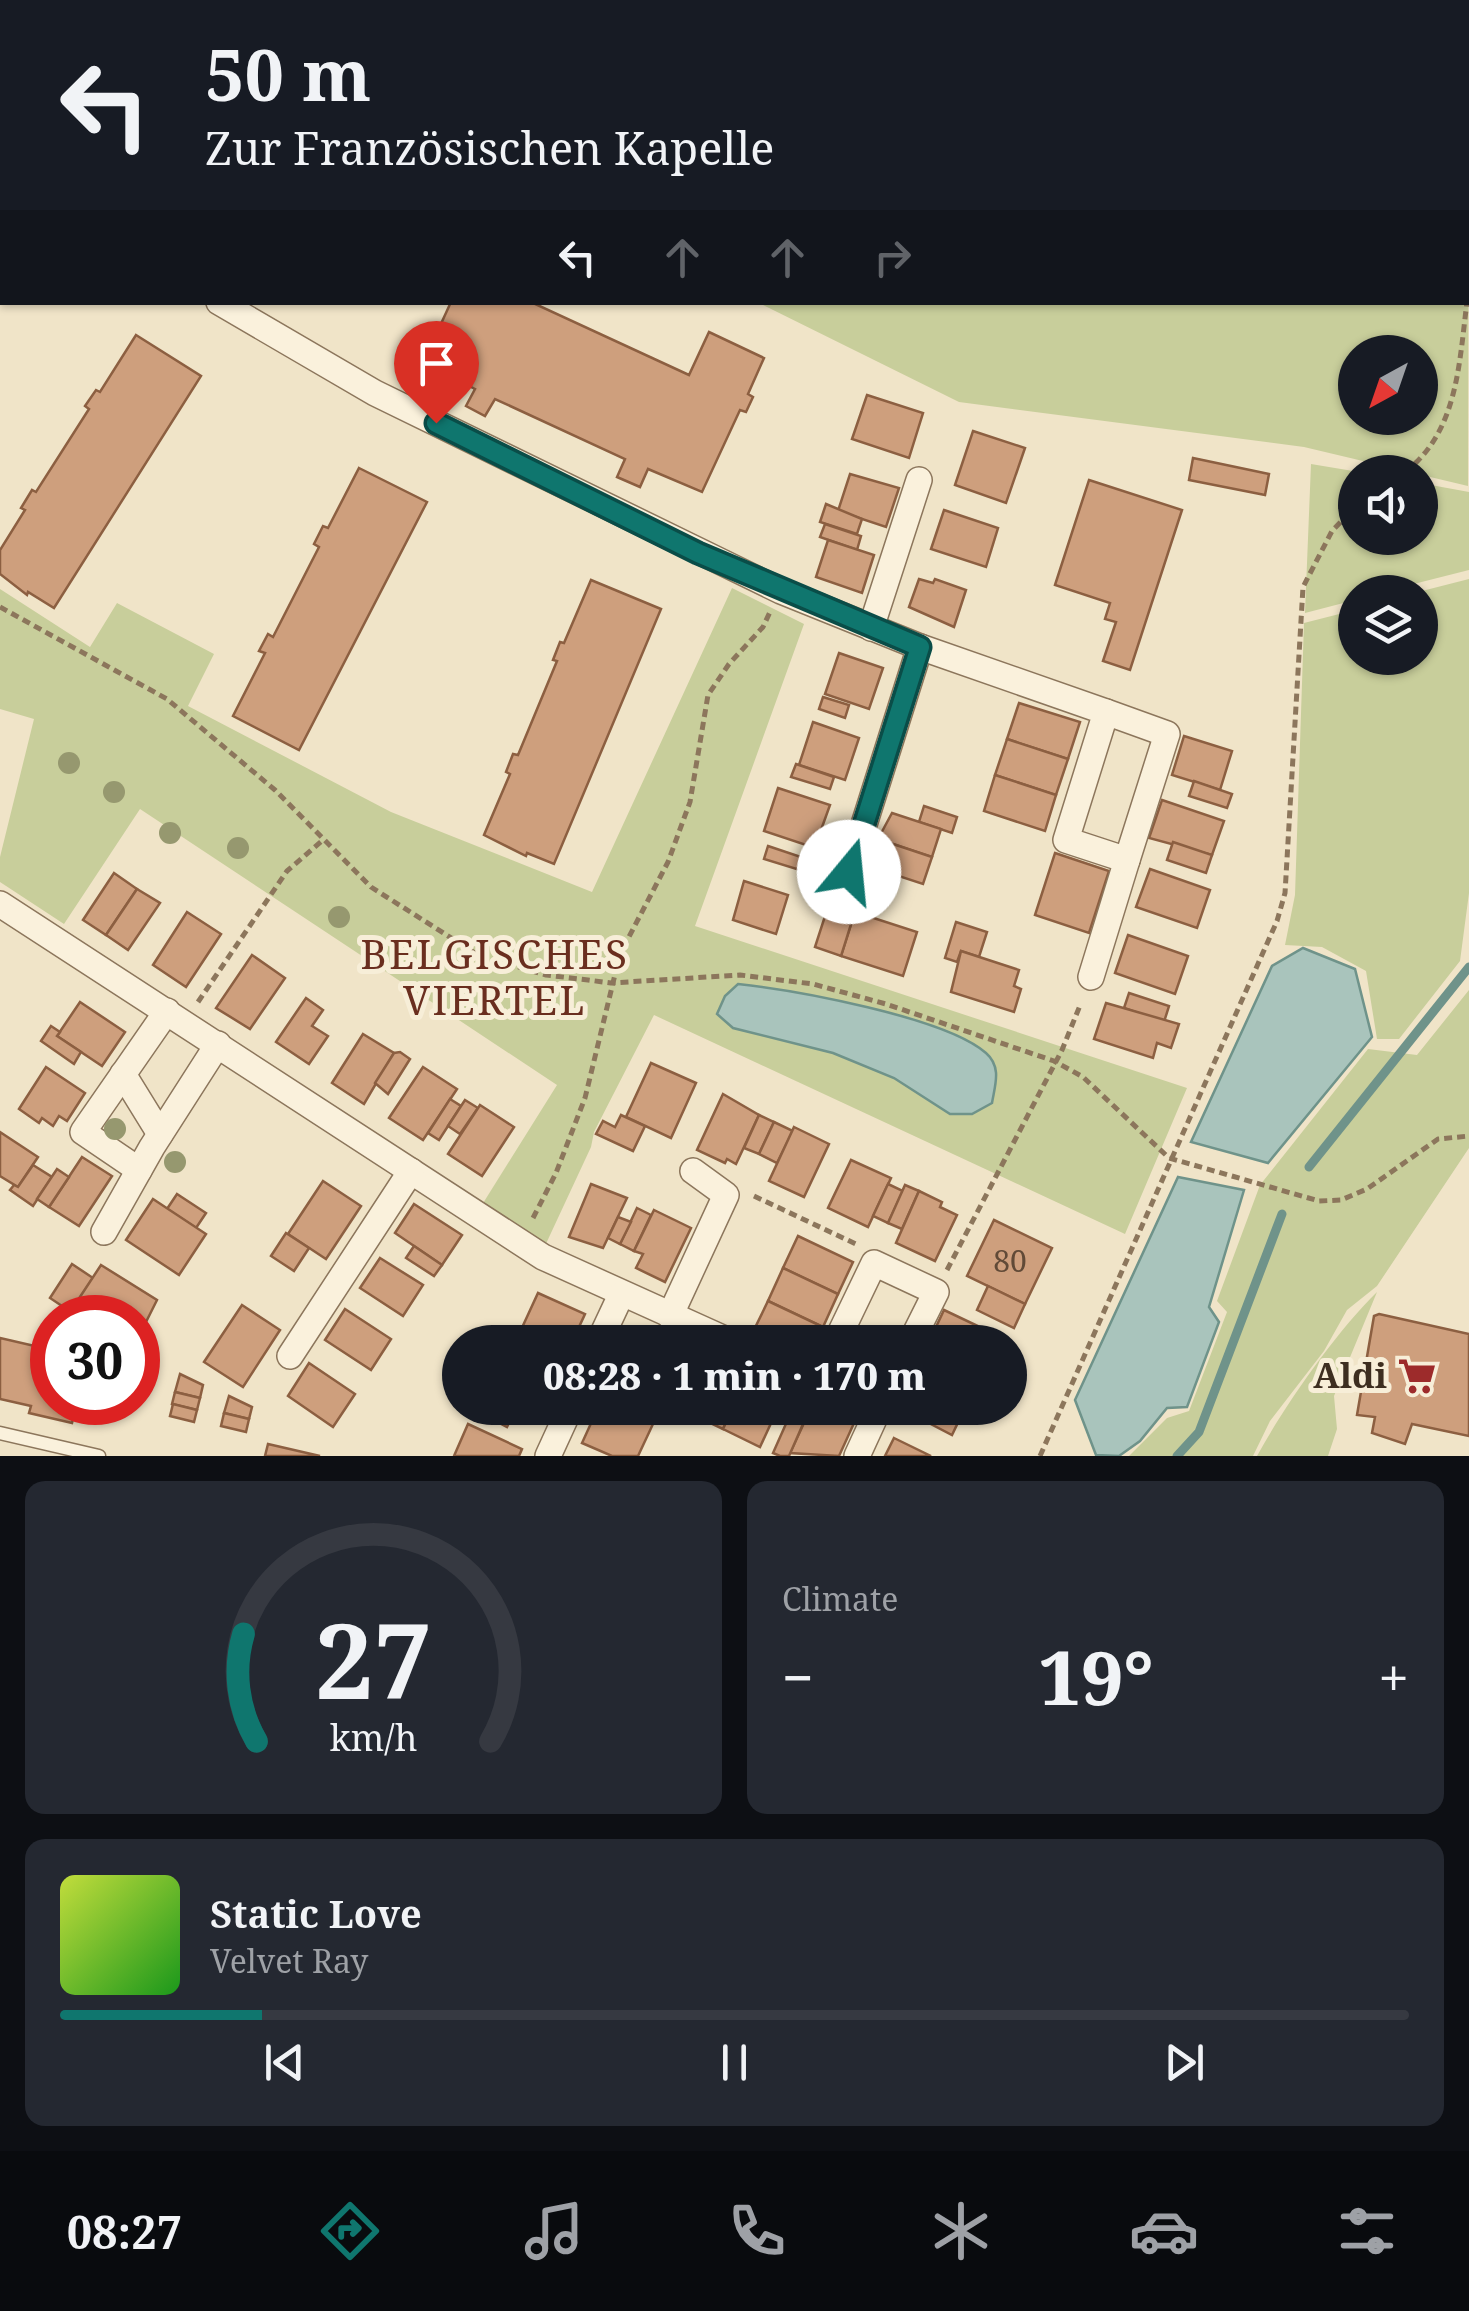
<!DOCTYPE html>
<meta charset="utf-8">
<style>
body{margin:0;font-family:"Noto Serif",serif;background:#242831;color:#f1f3f6;height:100vh;display:flex;flex-direction:column;font-size:38px;white-space:nowrap}
*{box-sizing:border-box;margin:0}
p{font-size:32px;color:#9ea1a6}
.icon{flex:none;width:55px;height:55px;fill:none;stroke:currentColor;stroke-width:2;stroke-linecap:round;stroke-linejoin:round}
.map{position:relative;height:1456px;overflow:hidden}
.side{display:flex;flex-direction:column;gap:25px;padding:25px;background:#0d0f14;flex:1}
.side>*{flex:none}
.hud{position:absolute;left:0px;top:0px;width:1470px;height:305px;box-shadow:0 2px 8px #0004;background:#171b24;color:#f1f3f6;overflow:hidden}
.needle{width:65px;rotate:220deg}
.buttons{position:absolute;left:1338px;top:335px;display:grid;gap:20px}
.buttons a{display:grid;place-items:center;width:100px;height:100px;border-radius:50%;background:#171b24;box-shadow:0 2px 8px #0004;font-size:50px}
.speed{position:absolute;left:30px;top:1295px;display:flex;gap:20px;font-size:50px;font-weight:700;text-align:center}
.speed>*{display:grid;place-content:center;width:130px;height:130px;border-radius:50%;background:#171b24;box-shadow:0 2px 8px #0004;line-height:1}
.speed .limit{border:15px solid #d22;background:#fff;color:#111}
.pin{position:absolute;display:grid;place-items:center;width:85px;height:85px;color:#fff;margin:-102px -42px;border-radius:50% 50% 50% 0;rotate:-45deg;box-shadow:0 0 10px #0007}
.pin .icon{rotate:45deg}
.me{position:absolute;width:110px;margin:-55px;rotate:17deg;stroke-linejoin:round;filter:drop-shadow(0 0 8px #0008)}
.turn{display:flex;align-items:center;gap:35px;height:210px;padding:0 40px;font-size:45px}
.turn .icon{width:130px;height:130px;stroke-width:2.5}
.turn b{display:block;font-size:70px;line-height:85px}
.lanes{display:flex;align-items:center;height:95px;padding:0 40px;background:#0003;justify-content:center;gap:50px;direction:ltr}
.lanes .off{opacity:.35}
.big{font-size:75px;font-weight:800;line-height:1.1}
.side .tile{flex:1;display:flex;flex-direction:column;justify-content:center;gap:15px;min-width:0;padding:0 35px;border-radius:20px;background:#242831}
.side .dial{align-items:center;gap:0}
.dial svg{height:260px;overflow:visible;fill:none;stroke:#363941;stroke-width:7;stroke-linecap:round;text-anchor:middle}
.dial text{fill:#f1f3f6;stroke:none}
.song{display:flex;align-items:center;gap:30px}
.cover{width:120px;height:120px;border-radius:15px;background:linear-gradient(135deg,hsl(70 70% 55%),hsl(120 70% 35%))}
.played{height:10px;border-radius:5px;background:linear-gradient(90deg,#0f766e 15%,#363941 15%)}
.keys{display:flex;justify-content:space-around;direction:ltr}
.heat{display:flex;justify-content:space-between;align-items:center;font-size:55px;direction:ltr}
.side .tiles{flex:1;display:grid;gap:25px;grid-template-columns:1fr 1fr}
.tile:last-child{grid-column:span 2}
.trip{position:absolute;left:442px;top:1325px;width:585px;height:100px;border-radius:50px;background:#171b24;box-shadow:0 2px 8px #0004;font-weight:800;line-height:100px;text-align:center}
.tab-bar{display:flex;height:160px;justify-content:space-around;align-items:center;background:#090b0e;color:#9ea1a6}
.tab-bar .icon{width:70px;height:70px}
.tab-bar .current{color:#0f766e}
.tab-bar b{font-size:45px;color:#f1f3f6}
.map>svg:first-child{display:block}
.green{fill:#c8ce9b;fill-rule:evenodd}
.water{fill:#a9c4bc;stroke:#6f938a;stroke-width:2.5}
.lines{fill:none;stroke-linecap:round;stroke-linejoin:round}
.stream{stroke:#6f938a;stroke-width:9}
.building{fill:#ce9f7d;stroke:#8c5f41;stroke-width:2.5}
.lane-casing{stroke:#8c765c;stroke-width:15}
.street-casing{stroke:#8c765c;stroke-width:28}
.path{stroke:#8c765c;stroke-width:5;stroke-dasharray:8 5;stroke-linecap:butt}
.lane{stroke:#faf1dc;stroke-width:12}
.street{stroke:#faf1dc;stroke-width:25}
.tree{fill:#96986f}
.route-casing{stroke:#0a4d48;stroke-width:25}
.route{stroke:#0f766e;stroke-width:18}
.labels{text-anchor:middle;stroke-width:10;stroke-linejoin:round;paint-order:stroke}
.number-label{font-size:30px;fill:#614a37}
.poi-label{font-size:35px;font-weight:bold;fill:#3d2e20;stroke:#f7eed8;text-anchor:end}
.quarter-label{font-size:40px;letter-spacing:2.5px;fill:#6a2e1f;stroke:#f7eed8}
</style>
<div class="map">
<svg width="1469" height="1456" viewBox="0 0 1469 1456">
<rect width="100%" height="100%" fill="#f0e4c8"/>
<g class="green">
<polygon points="239,0 892,0 239,2"/>
<path d="M1393,0H1469L1468,486L1304,447L959,402L759,303L1468,302V2ZM1420,352V418H1355V352Z"/>
<polygon points="1311,464 1359,472 1355,472 1355,538 1420,538 1420,483 1469,492 1469,570 1382,592 1355,592 1355,600 1305,613"/>
<polygon points="1469,579 1469,893 1460,961 1399,1039 1377,1039 1366,971 1322,947 1285,945 1295,895 1304,623 1355,610 1355,658 1420,658 1418,592"/>
<polygon points="732,588 804,624 695,926 1187,1088 1125,1234 654,1015 594,1132 591,1147 544,1248 480,1208 557,1085 140,809 64,924 0,882 0,857 34,719 0,709 0,589 90,647 117,603 214,654 188,706 391,812 592,892"/>
<polygon points="1469,990 1469,1148 1377,1286 1347,1310 1324,1351 1270,1421 1253,1456 1129,1456 1167,1418 1189,1411 1227,1312 1217,1301 1260,1185 1368,1049 1417,1055"/>
<path d="M1377,1292L1334,1396L1337,1429L1328,1456H1257C1285,1405 1336,1332 1377,1292Z"/>
</g>
<g class="water">
<polygon points="1303,948 1355,969 1372,1037 1268,1163 1191,1142 1272,966"/>
<path d="M738,984C794,990 945,1017 986,1053C1002,1067 995,1085 992,1103L972,1114H950L894,1078L833,1053L733,1028L717,1014L725,996Z"/>
<polygon points="1178,1177 1244,1190 1209,1307 1219,1322 1187,1407 1167,1408 1140,1441 1119,1456 1096,1455 1075,1400"/>
</g>
<g class="lines">
<g class="stream">
<polyline points="1309,1167 1469,967"/>
<polyline points="1177,1456 1199,1432 1282,1214"/>
</g>
</g>
<g class="building">
<polygon points="451,302 531,302 689,375 709,332 764,358 748,394 753,397 746,412 740,410 702,492 648,469 640,487 617,477 625,459 495,399 485,416 466,406 475,389 423,363"/>
<polygon points="136,335 201,376 54,608 28,592 27,595 0,574 0,550 25,510 21,508 32,490 36,492 89,409 85,406 96,390 100,392"/>
<polygon points="867,395 923,413 909,458 852,439"/>
<polygon points="973,431 1025,448 1006,503 955,485"/>
<polygon points="1193,458 1269,474 1265,495 1189,480"/>
<polygon points="359,468 427,502 299,750 233,716 265,653 259,651 268,634 273,637 319,547 314,544 323,526 328,528"/>
<polygon points="850,474 899,488 886,527 838,511"/>
<polygon points="1089,480 1182,510 1130,670 1103,661 1116,622 1105,619 1110,603 1055,585"/>
<polygon points="826,504 862,519 857,534 820,522"/>
<polygon points="944,510 998,528 986,567 931,549"/>
<polygon points="825,524 861,536 857,550 820,537"/>
<polygon points="828,540 874,555 862,593 816,577"/>
<polygon points="919,579 933,583 935,579 966,590 954,627 909,607"/>
<polygon points="591,580 661,609 554,864 527,853 526,856 484,835 510,774 506,772 513,754 518,755 557,661 553,660 560,642 564,643"/>
<polygon points="839,653 883,668 869,709 825,694"/>
<polygon points="823,697 849,705 845,718 819,709"/>
<polygon points="1019,703 1080,722 1068,759 1007,739"/>
<polygon points="813,722 859,738 845,780 799,765"/>
<polygon points="1184,736 1232,751 1220,790 1172,775"/>
<polygon points="1007,739 1068,759 1056,795 995,775"/>
<polygon points="796,764 834,777 830,789 791,777"/>
<polygon points="995,775 1056,795 1045,831 984,811"/>
<polygon points="1194,781 1232,794 1227,808 1189,796"/>
<polygon points="778,788 830,805 821,830 828,832 825,843 818,840 815,848 764,831"/>
<polygon points="1162,800 1224,821 1212,855 1149,838"/>
<polygon points="924,806 957,817 952,833 919,822"/>
<polygon points="892,813 941,829 932,857 878,839"/>
<polygon points="878,839 932,857 923,884 874,868"/>
<polygon points="1173,842 1212,855 1206,873 1167,860"/>
<polygon points="768,846 807,859 803,871 764,859"/>
<polygon points="1055,853 1109,871 1089,933 1035,915"/>
<polygon points="1150,869 1210,890 1197,928 1136,907"/>
<polygon points="114,873 137,889 106,935 83,920"/>
<polygon points="744,881 788,895 776,934 733,920"/>
<polygon points="137,889 160,903 128,950 106,935"/>
<polygon points="187,912 221,934 186,987 153,965"/>
<polygon points="855,912 917,932 903,976 841,956"/>
<polygon points="825,916 851,924 841,956 815,947"/>
<polygon points="956,922 987,932 979,957 961,951 957,962 945,958"/>
<polygon points="1128,935 1188,956 1175,994 1115,973"/>
<polygon points="961,951 1019,970 1014,986 1021,989 1014,1012 951,992"/>
<polygon points="252,955 285,978 250,1029 216,1008"/>
<polygon points="1129,993 1169,1006 1164,1022 1124,1008"/>
<polygon points="306,998 323,1010 312,1026 328,1036 309,1064 276,1042"/>
<polygon points="80,1002 125,1032 102,1066 57,1036"/>
<polygon points="1106,1003 1179,1024 1171,1048 1157,1043 1153,1058 1094,1039"/>
<polygon points="51,1026 60,1032 57,1036 81,1052 74,1064 41,1041"/>
<polygon points="363,1034 394,1053 364,1104 332,1083"/>
<polygon points="400,1052 410,1059 388,1094 375,1083 394,1053"/>
<polygon points="651,1063 696,1083 671,1138 626,1117"/>
<polygon points="46,1067 85,1093 67,1121 59,1116 53,1126 42,1118 39,1123 19,1109"/>
<polygon points="423,1067 457,1089 423,1140 389,1118"/>
<polygon points="723,1094 759,1115 736,1164 727,1159 725,1163 697,1150"/>
<polygon points="450,1099 461,1106 439,1140 428,1133"/>
<polygon points="465,1100 478,1108 460,1134 448,1126"/>
<polygon points="480,1105 514,1127 482,1176 448,1154"/>
<polygon points="621,1115 645,1126 633,1151 596,1134 603,1121 615,1127"/>
<polygon points="759,1115 774,1122 759,1154 744,1148"/>
<polygon points="774,1122 793,1131 777,1163 759,1154"/>
<polygon points="794,1127 829,1144 804,1197 769,1181"/>
<polygon points="0,1132 38,1157 18,1187 0,1176"/>
<polygon points="82,1157 112,1176 79,1226 49,1207"/>
<polygon points="851,1160 891,1178 868,1227 828,1208"/>
<polygon points="33,1165 52,1177 33,1206 10,1190 14,1185 18,1187"/>
<polygon points="57,1169 69,1177 49,1207 37,1199"/>
<polygon points="323,1181 361,1206 326,1259 288,1234"/>
<polygon points="591,1184 627,1198 603,1248 569,1237"/>
<polygon points="888,1184 903,1191 888,1223 873,1216"/>
<polygon points="905,1185 919,1191 902,1229 888,1223"/>
<polygon points="919,1191 942,1202 940,1207 957,1215 935,1261 896,1243"/>
<polygon points="177,1194 206,1213 196,1228 167,1209"/>
<polygon points="153,1199 206,1234 179,1275 126,1240"/>
<polygon points="414,1204 462,1235 442,1265 395,1233"/>
<polygon points="637,1208 651,1215 634,1251 620,1244"/>
<polygon points="654,1210 691,1228 665,1282 636,1268 643,1254 634,1251"/>
<polygon points="618,1217 631,1222 620,1244 608,1238"/>
<polygon points="994,1220 1052,1248 1025,1304 967,1276"/>
<polygon points="286,1233 309,1248 294,1271 271,1256"/>
<polygon points="798,1236 853,1262 838,1294 783,1268"/>
<polygon points="414,1246 442,1265 434,1276 406,1258"/>
<polygon points="380,1258 423,1285 403,1316 360,1288"/>
<polygon points="72,1264 93,1278 71,1312 50,1298"/>
<polygon points="101,1265 157,1300 138,1338 138,1318 99,1318 76,1303"/>
<polygon points="783,1268 838,1294 823,1327 768,1301"/>
<polygon points="988,1286 1025,1304 1014,1328 977,1310"/>
<polygon points="538,1293 585,1314 572,1342 544,1342 520,1332"/>
<polygon points="768,1301 823,1327 815,1342 775,1342 753,1332"/>
<polygon points="242,1305 280,1330 243,1387 204,1362"/>
<polygon points="345,1309 391,1339 371,1370 325,1340"/>
<polygon points="944,1310 1001,1337 998,1342 929,1342"/>
<polygon points="1379,1314 1469,1334 1469,1436 1412,1424 1405,1444 1372,1433 1375,1417 1357,1415 1374,1316"/>
<polygon points="508,1327 544,1342 510,1342 503,1339"/>
<polygon points="0,1338 52,1350 52,1402 77,1402 72,1423 29,1413 31,1406 0,1399"/>
<polygon points="309,1363 355,1394 333,1427 288,1396"/>
<polygon points="180,1374 203,1385 200,1398 175,1392"/>
<polygon points="175,1392 200,1398 197,1410 172,1404"/>
<polygon points="229,1396 252,1407 249,1419 224,1413"/>
<polygon points="173,1404 197,1410 194,1422 170,1416"/>
<polygon points="471,1408 514,1408 516,1409 507,1427"/>
<polygon points="598,1408 614,1408 653,1424 638,1456 612,1456 582,1443"/>
<polygon points="713,1408 733,1408 723,1429 706,1421"/>
<polygon points="733,1408 778,1408 760,1447 723,1429"/>
<polygon points="811,1408 826,1408 855,1421 839,1456 790,1453"/>
<polygon points="900,1408 954,1408 963,1412 952,1435"/>
<polygon points="224,1413 249,1419 246,1432 221,1426"/>
<polygon points="789,1417 803,1424 789,1456 780,1456 773,1453"/>
<polygon points="468,1424 522,1449 519,1456 454,1456"/>
<polygon points="894,1438 931,1456 885,1456"/>
<polygon points="268,1444 320,1456 265,1456"/>
</g>
<g class="lines">
<g class="lane-casing">
<polyline id="lane" points="0,1433 99,1456"/>
</g>
<g class="street-casing">
<g id="street">
<polyline points="0,96 2,98"/>
<polyline points="0,165 2,165"/>
<polyline points="219,302 375,393 781,591 920,647 1106,712 1066,840 1127,860 1091,977"/>
<polyline points="871,628 919,480"/>
<polyline points="1106,712 1167,734 1127,860"/>
<polyline points="849,872 920,647"/>
<polyline points="0,904 543,1257 731,1342"/>
<polyline points="123,1074 160,1134"/>
<polyline points="139,1170 83,1132 167,1011"/>
<polyline points="104,1232 152,1147 218,1044"/>
<polyline points="670,1316 726,1195 693,1171"/>
<polyline points="599,1342 621,1295"/>
<polyline points="836,1342 874,1263 936,1292 911,1342"/>
<polyline points="290,1356 411,1171"/>
<polyline points="548,1456 570,1408"/>
<polyline points="857,1456 879,1408"/>
</g>
</g>
<g class="path">
<polyline points="1468,297 1469,286"/>
<path d="M1405,472C1458,432 1459,363 1467,302"/>
<polyline points="0,607 167,699 275,790 371,887 478,955 546,975 588,980 611,983 740,975 813,984 886,1004 1054,1061 1083,1077 1169,1158 1319,1201 1341,1200 1367,1189 1438,1139 1469,1136"/>
<polyline points="198,1002 287,871 324,839"/>
<polyline points="754,1196 858,1245"/>
<polyline points="533,1218 556,1173 585,1098 620,954 668,862 690,802 708,695 729,664 763,627 770,612"/>
<polyline points="947,1270 1062,1050 1081,1003"/>
<polyline points="1040,1456 1277,921 1285,893 1303,587 1332,531 1355,507"/>
</g>
<use href="#lane" class="lane"/>
<use href="#street" class="street"/>
</g>
<g class="tree">
<circle cx="69" cy="763" r="11"/>
<circle cx="114" cy="792" r="11"/>
<circle cx="170" cy="833" r="11"/>
<circle cx="238" cy="848" r="11"/>
<circle cx="339" cy="917" r="11"/>
<circle cx="115" cy="1129" r="11"/>
<circle cx="175" cy="1162" r="11"/>
</g>
<g class="lines">
<g class="route-casing">
<polyline id="route" points="436,423 698,553 920,647 849,872"/>
</g>
<use href="#route" class="route"/>
</g>
<defs>
<g id="supermarket-bare" transform="scale(3)"><path d="M-6-5.5h2.5l.6 2H6L4.5 2H-2.5L-4.4-4H-6ZM-1.5 3.2a1.3 1.3 0 1 0 .1 0ZM3 3.2a1.3 1.3 0 1 0 .1 0Z" fill="#9d2b2b" stroke="#f7eed8" stroke-width="2.5" paint-order="stroke"/></g>
</defs>
<g fill-rule="evenodd">
<use href="#supermarket-bare" x="1417" y="1376"/>
</g>
<g class="labels">
<g class="number-label">
<text x="1010" y="1272">80</text>
</g>
<g class="poi-label">
<text x="1387" y="1388">Aldi</text>
</g>
<g class="quarter-label">
<text x="495" y="969">BELGISCHES<tspan x="495" dy="46">VIERTEL</tspan></text>
</g>
</g>
</svg>
<div class="buttons">
<a><svg class="needle" viewBox="-14 -14 28 28"><path d="M0-13l5 13h-10z" fill="#e53935"/><path d="M0 13l5-13h-10z" fill="#9ea1a6"/></svg></a>
<a><svg class="icon" aria-label="sound" viewBox="0 0 24 24"><path d="M4 9h4l5-4v14l-5-4H4zM17 9q2 3 0 6"/></svg></a>
<a><svg class="icon" aria-label="layers" viewBox="0 0 24 24"><path d="M12 4l9 5-9 5-9-5zM3 14l9 5 9-5"/></svg></a>
</div>
<div class="speed"><div class="limit">30</div></div>
<div class="pin" style="left:436px;top:423px;background:#d93025"><svg class="icon" aria-label="arrive" viewBox="0 0 24 24"><path d="M6 21V4h12l-3 4 3 4H6"/></svg></div>
<svg class="me" style="left:849px;top:872px" viewBox="-20 -20 40 40"><circle r="19" fill="#fff"/><path d="M0-13L10 11 0 6-10 11z" fill="#0f766e"/></svg>
<div class="trip">08:28 · 1 min · 170 m</div>
<div class="hud">
<div class="turn"><svg class="icon" aria-label="left" viewBox="0 0 24 24"><path d="M17 20v-9H6M10 6l-5 5 5 5"/></svg><div><b>50 m</b>Zur Französischen Kapelle</div></div>
<div class="lanes"><svg class="icon" aria-label="left" viewBox="0 0 24 24"><path d="M17 20v-9H6M10 6l-5 5 5 5"/></svg><svg class="icon off" aria-label="ahead" viewBox="0 0 24 24"><path d="M12 20V5M6 11l6-6 6 6"/></svg><svg class="icon off" aria-label="ahead" viewBox="0 0 24 24"><path d="M12 20V5M6 11l6-6 6 6"/></svg><svg class="icon off" aria-label="right" viewBox="0 0 24 24"><path d="M7 20v-9h11M14 6l5 5-5 5"/></svg></div>
</div>
</div>
<section class="side">
<div class="tiles">
<div class="tile dial"><svg viewBox="0 0 100 80">
<path d="M14 69A42 42 0 1 1 86 69"/>
<path d="M14 69A42 42 0 0 1 10 36" stroke="#0f766e"/>
<text x="50" y="56" font-size="32" font-weight="700">27</text>
<text x="50" y="72" font-size="11">km/h</text>
</svg></div>
<div class="tile"><p>Climate</p>
<div class="heat"><a>−</a><b class="big">19°</b><a>+</a></div>
</div>
<div class="tile">
<div class="song"><i class="cover"></i><div><b>Static Love</b><p>Velvet Ray</p></div></div>
<div class="played"></div>
<div class="keys"><svg class="icon" aria-label="previous" viewBox="0 0 24 24"><path d="M18 5L8 12l10 7zM5 5v14"/></svg><svg class="icon" aria-label="pause" viewBox="0 0 24 24"><path d="M8 5v14M16 5v14"/></svg><svg class="icon" aria-label="next" viewBox="0 0 24 24"><path d="M6 5l10 7-10 7zM19 5v14"/></svg></div>
</div>
</div>
</section>
<nav class="tab-bar">
<b>08:27</b>
<svg class="icon current" aria-label="directions" viewBox="0 0 24 24"><path d="M12 3l9 9-9 9-9-9zM9 14v-3h6M13 9l2 2-2 2"/></svg>
<svg class="icon" aria-label="music" viewBox="0 0 24 24"><path d="M9 18V5l10-2v13"/><circle cx="6" cy="18" r="3"/><circle cx="16" cy="16" r="3"/></svg>
<svg class="icon" aria-label="phone" viewBox="0 0 24 24"><path d="M5 4h4l2 5-3 2q2 4 5 5l2-3 5 2v4C11 20 4 13 5 4z"/></svg>
<svg class="icon" aria-label="climate" viewBox="0 0 24 24"><path d="M12 3v18M4 7l16 10M4 17L20 7"/></svg>
<svg class="icon" aria-label="car" viewBox="0 0 24 24"><path d="M5 17H2v-5l4-1 3-4h7l3 4 3 1v5h-3M9 17h6M6 11h13"/><circle cx="7" cy="17" r="2"/><circle cx="17" cy="17" r="2"/></svg>
<svg class="icon" aria-label="filters" viewBox="0 0 24 24"><path d="M4 7h16M4 17h16"/><circle cx="9" cy="7" r="2"/><circle cx="15" cy="17" r="2"/></svg>
</nav>
